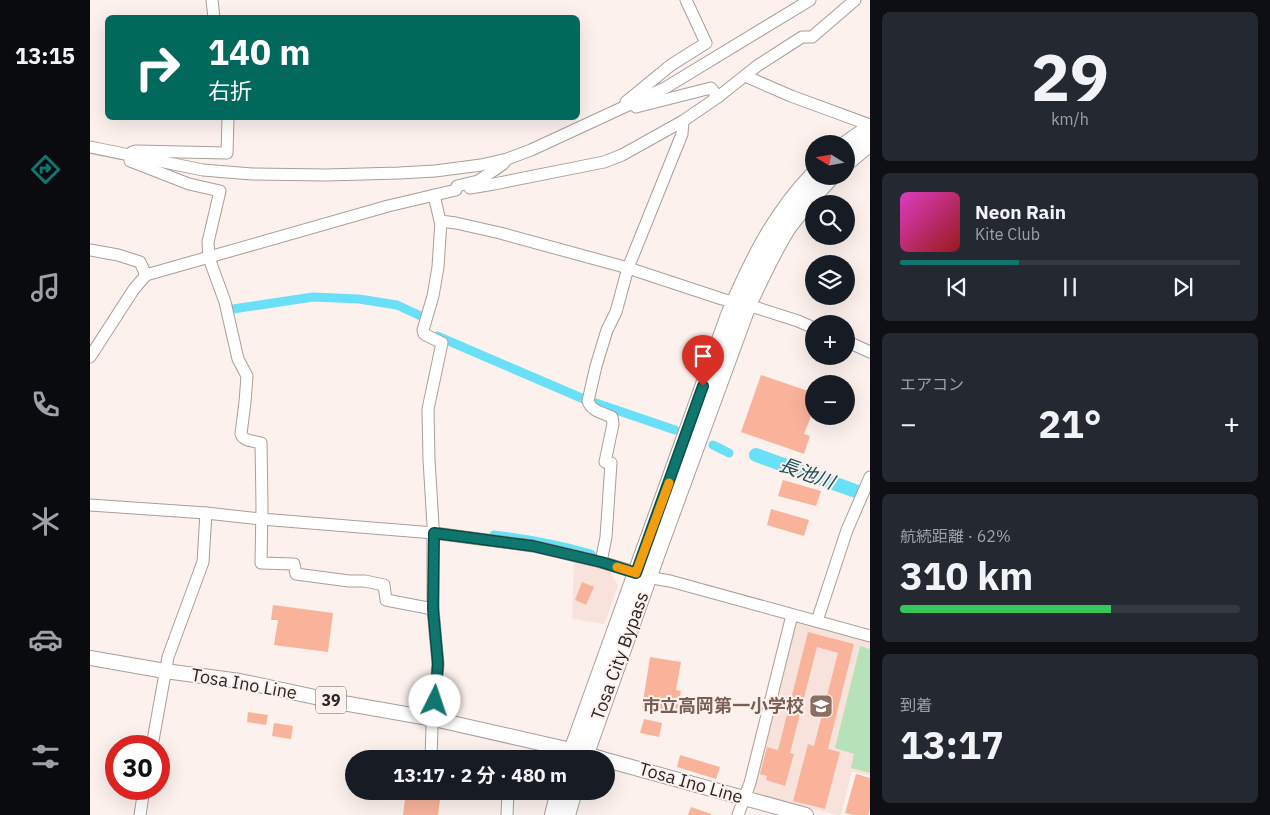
<!DOCTYPE html>
<html lang="ja">
<meta charset="utf-8">
<style>
body{margin:0;font-family:"IBM Plex Sans","Noto Sans JP",sans-serif;background:#242831;color:#f1f3f6;height:100vh;display:flex;flex-direction:column;font-size:19px;white-space:nowrap}
*{box-sizing:border-box;margin:0}
p{font-size:16px;color:#9ea1a6}
.icon{flex:none;width:28px;height:28px;fill:none;stroke:currentColor;stroke-width:2;stroke-linecap:round;stroke-linejoin:round}
.map{position:relative;flex:1;overflow:hidden}
.side{display:flex;flex-direction:column;gap:12px;padding:12px;background:#0d0f14;width:400px}
.side>*{flex:none}
.top-card{position:absolute;left:15px;top:15px;width:475px;height:105px;border-radius:8px;box-shadow:0 5px 20px #0002;background:#00695c;color:#fff;overflow:hidden}
.needle{width:32px;rotate:281deg}
.buttons{position:absolute;left:715px;top:135px;display:grid;gap:10px}
.buttons a{display:grid;place-items:center;width:50px;height:50px;border-radius:50%;background:#171b24;box-shadow:0 5px 20px #0002;font-size:25px}
.speed{position:absolute;left:15px;top:735px;display:flex;gap:10px;font-size:25px;font-weight:700;text-align:center}
.speed>*{display:grid;place-content:center;width:65px;height:65px;border-radius:50%;background:#171b24;box-shadow:0 5px 20px #0002;line-height:1}
.speed .limit{border:8px solid #d22;background:#fff;color:#111}
.pin{position:absolute;display:grid;place-items:center;width:42px;height:42px;color:#fff;margin:-51px -21px;border-radius:50% 50% 50% 0;rotate:-45deg;box-shadow:0 0 5px #0007}
.pin .icon{rotate:45deg}
.me{position:absolute;width:55px;margin:-28px;rotate:4deg;stroke-linejoin:round;filter:drop-shadow(0 0 4px #0008)}
.turn{display:flex;align-items:center;gap:18px;height:105px;padding:0 20px;font-size:22px}
.turn .icon{width:65px;height:65px;stroke-width:2.5}
.turn b{display:block;font-size:35px;line-height:42px}
.big{font-size:38px;font-weight:700;line-height:1.1}
.side .widget{flex:1;display:flex;flex-direction:column;justify-content:center;gap:8px;min-width:0;padding:0 18px;border-radius:8px;background:#242831}
.side .dial{align-items:center;gap:0}
.dial b{font-size:65px;line-height:1}
.song{display:flex;align-items:center;gap:15px}
.cover{width:60px;height:60px;border-radius:8px;background:linear-gradient(135deg,hsl(310 70% 55%),hsl(0 70% 35%))}
.played{height:5px;border-radius:2px;background:linear-gradient(90deg,#0f766e 35%,#363941 35%)}
.keys{display:flex;justify-content:space-around;direction:ltr}
.heat{display:flex;justify-content:space-between;align-items:center;font-size:28px;direction:ltr}
.charge{height:8px;border-radius:4px;background:linear-gradient(90deg,#34c759 62%,#363941 0)}
.trip{position:absolute;left:255px;top:750px;width:270px;height:50px;border-radius:25px;background:#171b24;box-shadow:0 5px 20px #0002;font-weight:700;line-height:50px;text-align:center}
main{display:flex;flex:1;min-height:0}
.tabs{display:flex;flex-direction:column;width:90px;justify-content:space-around;align-items:center;background:#090b0e;color:#9ea1a6}
.tabs .icon{width:35px;height:35px}
.tabs .selected{color:#0f766e}
.tabs b{font-size:22px;color:#f1f3f6}
.map>svg:first-child{display:block}
.built{fill:#f7e3dc}
.green{fill:#b6e1b9}
.lines{fill:none;stroke-linecap:round;stroke-linejoin:round}
.canal{stroke:#6ae0f8;stroke-width:9}
.river{stroke:#6ae0f8;stroke-width:14}
.building{fill:#f9b39a}
.minor-casing{stroke:#a99e9b;stroke-width:13}
.major-casing{stroke:#a99e9b;stroke-width:16}
.highway-casing{stroke:#a99e9b;stroke-width:18}
.minor{stroke:#fff;stroke-width:11}
.major{stroke:#fff;stroke-width:14}
.highway{stroke:#fff;stroke-width:16}
.route-casing{stroke:#0a4d48;stroke-width:12}
.route{stroke:#0f766e;stroke-width:9}
.slow{stroke:#f59e0b;stroke-width:9}
.labels{text-anchor:middle;stroke-width:4;stroke-linejoin:round;paint-order:stroke}
.shield{fill:#fcf1ed;stroke:#6a6462;stroke-width:1}
.shield-label{font-size:16px;font-weight:bold;fill:#2c2726}
.street-label{font-size:18px;fill:#2c2726;stroke:#fcf1ed}
.education-label{font-size:18px;font-weight:bold;fill:#785e54;stroke:#fcf1ed;text-anchor:end}
.water-label{font-size:19px;font-style:italic;fill:#1c4f59;stroke:#fcf1ed}
</style>
<main>
<nav class="tabs">
<b>13:15</b>
<svg class="icon selected" aria-label="directions" viewBox="0 0 24 24"><path d="M12 3l9 9-9 9-9-9zM9 14v-3h6M13 9l2 2-2 2"/></svg>
<svg class="icon" aria-label="music" viewBox="0 0 24 24"><path d="M9 18V5l10-2v13"/><circle cx="6" cy="18" r="3"/><circle cx="16" cy="16" r="3"/></svg>
<svg class="icon" aria-label="phone" viewBox="0 0 24 24"><path d="M5 4h4l2 5-3 2q2 4 5 5l2-3 5 2v4C11 20 4 13 5 4z"/></svg>
<svg class="icon" aria-label="climate" viewBox="0 0 24 24"><path d="M12 3v18M4 7l16 10M4 17L20 7"/></svg>
<svg class="icon" aria-label="car" viewBox="0 0 24 24"><path d="M5 17H2v-5l4-1 3-4h7l3 4 3 1v5h-3M9 17h6M6 11h13"/><circle cx="7" cy="17" r="2"/><circle cx="17" cy="17" r="2"/></svg>
<svg class="icon" aria-label="filters" viewBox="0 0 24 24"><path d="M4 7h16M4 17h16"/><circle cx="9" cy="7" r="2"/><circle cx="15" cy="17" r="2"/></svg>
</nav>
<div class="map">
<svg width="780" height="815" viewBox="0 0 780 815">
<rect width="100%" height="100%" fill="#fcf1ed"/>
<g class="built">
<polygon points="484,560 519,569 528,586 514,624 482,619"/>
<polygon points="706,621 780,641 780,776 762,771 751,815 747,815 663,794 662,790"/>
</g>
<polygon class="green" points="770,646 780,649 780,773 761,768 764,754 745,748"/>
<g class="lines">
<g class="canal">
<polyline points="143,309 223,297 269,299 307,305 335,318"/>
<polyline points="347,336 496,400"/>
<polyline points="500,401 585,430"/>
<polyline points="623,445 639,453"/>
<path d="M404,535C437,539 469,545 501,554"/>
</g>
<polyline class="river" points="666,455 768,492"/>
</g>
<g class="building">
<polygon points="671,375 724,393 724,411 723,411 714,434 720,436 714,454 651,432"/>
<polygon points="693,480 731,491 726,506 688,496"/>
<polygon points="681,509 719,520 714,536 677,525"/>
<polygon points="492,582 504,587 496,605 485,600"/>
<polygon points="183,605 243,613 238,652 184,645 188,620 181,620"/>
<polygon points="718,632 764,644 738,749 750,752 735,809 703,801 718,744 724,746 748,653 727,647 700,753 704,754 695,786 676,780 677,776 670,774 677,747 688,750"/>
<polygon points="560,657 591,662 586,690 591,691 587,713 552,708"/>
<polygon points="158,712 178,715 176,725 157,722"/>
<polygon points="554,719 572,723 569,737 550,733"/>
<polygon points="184,723 203,726 201,739 182,736"/>
<polygon points="590,755 630,767 626,779 587,767"/>
<polygon points="766,774 780,778 780,809 778,815 763,815 755,813"/>
<polygon points="316,791 351,791 348,815 313,815"/>
<polygon points="601,807 621,814 621,815 598,815"/>
</g>
<g class="lines">
<g class="minor-casing">
<g id="minor">
<polyline points="122,0 124,18"/>
<polyline points="655,76 701,96 780,125"/>
<polyline points="536,102 537,101 581,65 616,43 596,0"/>
<polyline points="546,107 621,88 628,97"/>
<polyline points="0,147 113,170 162,174 236,175 309,173 345,171 391,165 417,159 441,150 575,88 720,0"/>
<polyline points="42,152 46,151 137,153 138,118"/>
<path d="M40,161L99,184L130,191L118,242L119,258L135,302L148,359L157,376L155,402L151,434C153,441 164,441 171,443L172,505L171,563L204,564L206,574L259,581H275L294,585L296,600L343,609"/>
<polyline points="380,188 404,184 514,162 532,155 593,121 628,97 667,66 712,37 722,37 765,0"/>
<polyline points="344,195 350,221 366,223 410,233 538,268 632,299 658,305 708,321 724,328"/>
<polyline points="0,250 28,255 50,262 56,275"/>
<polyline points="756,341 780,352"/>
<polyline points="0,357 44,289 56,275 298,206 366,190 367,186 388,181 413,164 416,160"/>
<polyline points="0,505 116,513 171,519 344,533 443,546 511,562 568,579 580,581 780,636"/>
<path d="M511,562L516,537L521,463L515,462L523,424L522,417C513,413 501,411 498,401L506,366L517,330L526,312L538,268L592,134L593,121"/>
<polyline points="727,621 757,530 780,477"/>
<polyline points="62,746 78,657 113,562 116,513"/>
<polyline points="341,759 342,727 348,664 343,609 343,525 339,460 338,409 352,343 334,334 333,330 343,296 348,267 351,221"/>
<polyline points="50,815 54,789"/>
<polyline points="417,815 418,791"/>
<polyline points="648,815 660,783 702,615"/>
</g>
</g>
<g class="major-casing">
<g id="major">
<polyline points="0,658 75,671 150,681 253,703 344,719 481,750 513,759"/>
<polyline points="516,760 716,815"/>
</g>
</g>
<g class="highway-casing">
<g id="highway">
<polyline points="756,144 780,127"/>
<polyline points="756,163 780,143"/>
<path d="M479,759L639,315C661,264 684,215 724,174"/>
<path d="M494,759L566,556L658,305C670,279 682,253 697,229C710,210 726,193 742,176"/>
<polyline points="463,815 469,791"/>
<polyline points="477,815 484,791"/>
</g>
</g>
<use href="#minor" class="minor"/>
<use href="#major" class="major"/>
<use href="#highway" class="highway"/>
</g>
<g class="lines">
<g class="route-casing">
<polyline id="route" points="345,701 348,664 343,609 344,533 443,546 511,562 546,573 613,386"/>
</g>
<use href="#route" class="route"/>
<polyline class="slow" points="527,567 546,573 579,483"/>
</g>
<defs>
<g id="school-square" transform="scale(1.25)"><rect x="-9" y="-9" width="18" height="18" rx="4" fill="#8d6e63" stroke="#fcf1ed"/><path d="M0-5L7-2L0 1L-7-2ZM-4 1L0 2.5L4 1V4Q0 6-4 4Z" fill="#fff"/></g>
</defs>
<g fill-rule="evenodd">
<use href="#school-square" x="731" y="706"/>
</g>
<g class="labels">
<rect class="shield" x="226" y="686.5" width="30" height="27" rx="4"/>
<g class="shield-label">
<text x="241" y="706">39</text>
</g>
<g class="street-label">
<text transform="translate(530 656) rotate(-70)" y="6">Tosa City Bypass</text>
<text transform="translate(154 684) rotate(10)" y="6">Tosa Ino Line</text>
<text transform="translate(601 783) rotate(16)" y="6">Tosa Ino Line</text>
</g>
<g class="education-label">
<text x="714" y="712">市立高岡第一小学校</text>
</g>
<g class="water-label">
<text transform="translate(717 473) rotate(20)" y="7">長池川</text>
</g>
</g>
</svg>
<div class="buttons">
<a><svg class="needle" viewBox="-14 -14 28 28"><path d="M0-13l5 13h-10z" fill="#e53935"/><path d="M0 13l5-13h-10z" fill="#9ea1a6"/></svg></a>
<a><svg class="icon" aria-label="search" viewBox="0 0 24 24"><circle cx="10" cy="10" r="6"/><path d="M15 15l6 6"/></svg></a>
<a><svg class="icon" aria-label="layers" viewBox="0 0 24 24"><path d="M12 4l9 5-9 5-9-5zM3 14l9 5 9-5"/></svg></a>
<a>+</a>
<a>−</a>
</div>
<div class="speed"><div class="limit">30</div></div>
<div class="pin" style="left:613px;top:386px;background:#d93025"><svg class="icon" aria-label="arrive" viewBox="0 0 24 24"><path d="M6 21V4h12l-3 4 3 4H6"/></svg></div>
<svg class="me" style="left:345px;top:701px" viewBox="-20 -20 40 40"><circle r="19" fill="#fff"/><path d="M0-13L10 11 0 6-10 11z" fill="#0f766e"/></svg>
<div class="trip">13:17 · 2 分 · 480 m</div>
<div class="top-card">
<div class="turn"><svg class="icon" aria-label="right" viewBox="0 0 24 24"><path d="M7 20v-9h11M14 6l5 5-5 5"/></svg><div><b>140 m</b>右折</div></div>
</div>
</div>
<section class="side">
<div class="widget dial"><b>29</b><p>km/h</p></div>
<div class="widget">
<div class="song"><i class="cover"></i><div><b>Neon Rain</b><p>Kite Club</p></div></div>
<div class="played"></div>
<div class="keys"><svg class="icon" aria-label="previous" viewBox="0 0 24 24"><path d="M18 5L8 12l10 7zM5 5v14"/></svg><svg class="icon" aria-label="pause" viewBox="0 0 24 24"><path d="M8 5v14M16 5v14"/></svg><svg class="icon" aria-label="next" viewBox="0 0 24 24"><path d="M6 5l10 7-10 7zM19 5v14"/></svg></div>
</div>
<div class="widget"><p>エアコン</p>
<div class="heat"><a>−</a><b class="big">21°</b><a>+</a></div>
</div>
<div class="widget"><p>航続距離 · 62%</p><b class="big">310 km</b><div class="charge"></div></div>
<div class="widget"><p>到着</p><b class="big">13:17</b></div>
</section>
</main>
